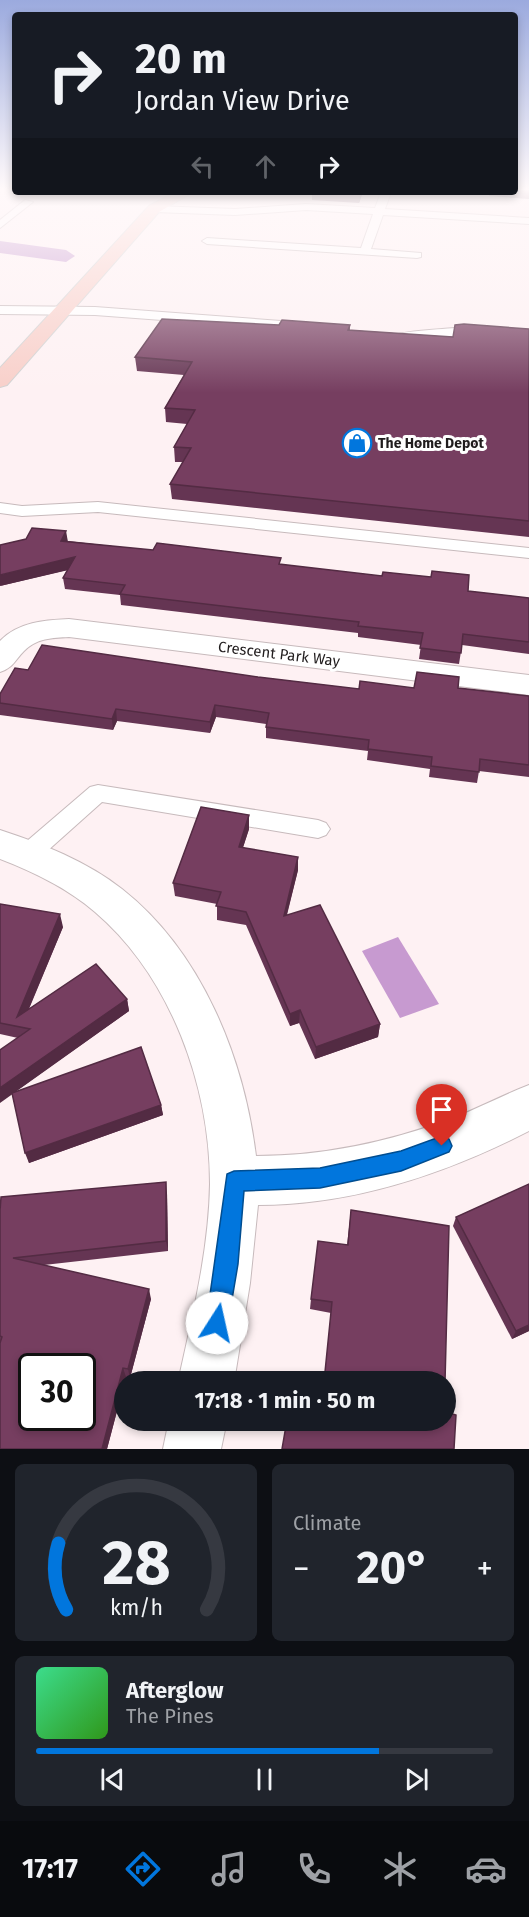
<!DOCTYPE html>
<meta charset="utf-8">
<style>
body{margin:0;font-family:"Fira Sans",sans-serif;background:#20242c;color:#f1f3f6;height:100vh;display:flex;flex-direction:column;font-size:22px;white-space:nowrap}
*{box-sizing:border-box;margin:0}
p{font-size:20px;color:#9ea1a6}
.icon{flex:none;width:33px;height:33px;fill:none;stroke:currentColor;stroke-width:2;stroke-linecap:round;stroke-linejoin:round}
.map{position:relative;height:1449px;overflow:hidden}
.drawer{display:flex;flex-direction:column;gap:15px;padding:15px;background:#0d0f14;flex:1}
.drawer>*{flex:none}
.banner{position:absolute;left:12px;top:12px;width:506px;height:183px;border-radius:6px;box-shadow:0 3px 9px #0003;background:#171b24;color:#f1f3f6;overflow:hidden}
.speed{position:absolute;left:18px;top:1353px;display:flex;gap:12px;font-size:30px;font-weight:700;text-align:center}
.speed>*{display:grid;place-content:center;width:78px;height:78px;border-radius:50%;background:#171b24;box-shadow:0 3px 9px #0003;line-height:1}
.speed .limit{border:3px solid #111;border-radius:9px;background:#fff;color:#111}
.pin{position:absolute;display:grid;place-items:center;width:51px;height:51px;color:#fff;margin:-62px -26px;border-radius:50% 50% 50% 0;rotate:-45deg;box-shadow:0 0 6px #0007}
.pin .icon{rotate:45deg}
.me{position:absolute;width:66px;margin:-33px;rotate:10deg;stroke-linejoin:round;filter:drop-shadow(0 0 4px #0008)}
.turn{display:flex;align-items:center;gap:21px;height:126px;padding:0 24px;font-size:27px}
.turn .icon{width:78px;height:78px;stroke-width:2.5}
.turn b{display:block;font-size:42px;line-height:51px}
.lanes{display:flex;align-items:center;height:57px;padding:0 24px;background:#0003;justify-content:center;gap:30px;direction:ltr}
.lanes .off{opacity:.35}
.big{font-size:45px;font-weight:700;line-height:1.1}
.drawer .tile{flex:1;display:flex;flex-direction:column;justify-content:center;gap:9px;min-width:0;padding:0 21px;border-radius:9px;background:#20242c}
.drawer .dial{align-items:center;gap:0}
.dial svg{height:156px;overflow:visible;fill:none;stroke:#363941;stroke-width:7;stroke-linecap:round;text-anchor:middle}
.dial text{fill:#f1f3f6;stroke:none}
.song{display:flex;align-items:center;gap:18px}
.cover{width:72px;height:72px;border-radius:9px;background:linear-gradient(135deg,hsl(150 70% 55%),hsl(110 70% 35%))}
.played{height:6px;border-radius:3px;background:linear-gradient(90deg,#0176dd 75%,#363941 75%)}
.keys{display:flex;justify-content:space-around;direction:ltr}
.heat{display:flex;justify-content:space-between;align-items:center;font-size:33px;direction:ltr}
.drawer .tiles{flex:1;display:grid;gap:15px;grid-template-columns:1fr 1fr}
.tile:last-child{grid-column:span 2}
.trip{position:absolute;left:114px;top:1371px;width:342px;height:60px;border-radius:30px;background:#171b24;box-shadow:0 3px 9px #0003;font-weight:700;line-height:60px;text-align:center}
.menu{display:flex;height:96px;justify-content:space-around;align-items:center;background:#090b0e;color:#9ea1a6}
.menu .icon{width:42px;height:42px}
.menu .active{color:#0176dd}
.menu b{font-size:27px;color:#f1f3f6}
.map>svg:first-child{display:block}
.water{fill:#c79ad0}
.lines{fill:none;stroke-linecap:round;stroke-linejoin:round}
.canal{fill:#c79ad0;fill-rule:evenodd}
.service-casing{stroke:#c7babc;stroke-width:2}
.minor-casing{stroke:#c7babc;stroke-width:2}
.primary-casing{stroke:#d2d2d2;stroke-width:2}
.service{fill:#fff;fill-rule:evenodd}
.minor{fill:#fff;fill-rule:evenodd}
.primary{fill:#f8cfc9;fill-rule:evenodd}
.wall{fill:#653553}
.shaded-wall{fill:#532b43}
.building{fill:#763e60;stroke:#532b43;stroke-width:1.5;fill-rule:evenodd}
.route{fill:#0176dd;stroke:#014d90;stroke-width:1.5}
.labels{text-anchor:middle;stroke-width:6;stroke-linejoin:round;paint-order:stroke}
.far-poi-label{font-size:14px;font-weight:bold;fill:#201c1d;stroke:#fff;text-anchor:start}
.street-label{font-size:15px;fill:#201c1d;stroke:#fff}
</style>
<div class="map">
<svg width="529" height="1449" viewBox="0 0 529 1449">
<rect width="100%" height="100%" fill="#fef1f3"/>
<polygon class="water" points="398,937 439,1004 400,1018 362,951"/>
<g class="lines">
<polygon class="canal" points="0,241 66,250 75,256 66,262 0,253"/>
<g class="service-casing">
<g id="service">
<polygon points="381,192 391,192 385,209 529,218 529,224 383,215 371,249 421,253 421,257 417,258 207,244 202,241 207,238 361,248 373,214 306,210 235,215 154,212 149,209 154,206 235,209 306,204 375,208"/>
<polygon points="25,200 33,202 0,228 0,220"/>
<polygon points="0,306 95,307 308,323 314,327 308,331 95,315 0,314"/>
<path d="M462,327L529,332V340L462,335L421,340L402,339L396,335C400,331 451,329 462,327Z"/>
<polygon points="98,502 529,548 529,558 98,512 22,516 0,513 0,503 22,506"/>
<polygon points="98,785 318,820 326,823 330,829 326,835 318,838 102,802 36,861 28,863 20,861 16,854 20,847 90,787"/>
</g>
</g>
<g class="minor-casing">
<g id="minor">
<path d="M69,619L529,675V695L69,637C52,638 37,638 24,651C15,660 13,668 0,672V641C18,622 45,620 69,619Z"/>
<path d="M0,830C43,844 86,861 122,889C202,952 244,1058 256,1156C324,1156 389,1142 453,1118C479,1108 503,1095 529,1085V1131C445,1174 353,1205 258,1205L250,1283L234,1382H178C192,1318 209,1250 210,1184C210,1086 171,977 95,912C67,888 34,872 0,859Z"/>
<polygon points="169,1420 227,1420 221,1449 163,1449"/>
</g>
</g>
<g class="primary-casing">
<polygon id="primary" points="175,192 193,192 159,212 7,385 0,387 0,368 149,206"/>
</g>
<use href="#service" class="service"/>
<use href="#minor" class="minor"/>
<use href="#primary" class="primary"/>
</g>
<g class="wall">
<polygon points="514,190 529,190 529,199 489,196 490,192 514,192"/>
<polygon points="312,192 363,192 359,203 312,200"/>
<polygon points="279,325 350,325 350,330 453,337 529,329 529,537 172,499 170,484 183,462 175,462 174,447 187,424 166,422 165,408 184,375 137,371 135,357"/>
<polygon points="68,541 281,565 468,591 529,598 529,654 462,645 459,664 419,659 421,645 358,637 358,633 121,605 120,595 65,589 63,578 67,570 0,586"/>
<polygon points="28,670 258,677 359,689 414,688 458,688 529,696 529,777 479,771 477,783 429,777 430,769 367,760 368,751 266,738 266,724 216,717 210,733 117,721 113,730 0,715 0,694"/>
<polygon points="249,815 249,829 243,847 298,870 287,915 380,1024 378,1037 315,1059 299,1023 290,1026 246,925 217,920 217,904 175,896 173,883"/>
<polygon points="0,904 63,927 29,1009 127,999 129,1011 16,1091 161,1105 163,1115 29,1163 12,1094 18,1038 0,1034"/>
<polygon points="167,1193 168,1251 44,1265 151,1299 130,1378 126,1377 107,1449 0,1449 0,1211"/>
<polygon points="351,1210 449,1226 331,1313 310,1309 311,1299 347,1245"/>
<polygon points="456,1217 529,1331 512,1339 453,1226"/>
</g>
<g class="shaded-wall">
<polygon points="360,192 363,192 359,203 359,193"/>
<polygon points="66,531 68,542 61,541"/>
<polygon points="75,557 77,568 0,586 0,575"/>
<polygon points="215,705 216,717 210,733 210,722"/>
<polygon points="116,709 117,721 113,730 112,719"/>
<polygon points="249,815 249,829 239,860 239,847"/>
<polygon points="298,857 298,870 283,929 284,916"/>
<polygon points="60,914 63,927 21,1027 17,1017"/>
<polygon points="127,999 129,1011 0,1103 0,1088"/>
<polygon points="300,1010 299,1023 290,1026 290,1014"/>
<polygon points="380,1024 378,1037 315,1059 316,1047"/>
<polygon points="161,1105 163,1115 29,1163 25,1153"/>
<polygon points="166,1182 167,1193 168,1251 166,1241"/>
<polygon points="149,1289 151,1299 130,1378 128,1369"/>
<polygon points="529,1325 529,1331 512,1339 516,1331"/>
<polygon points="123,1368 126,1377 107,1449 102,1449"/>
</g>
<g class="building">
<polygon points="162,319 279,325 282,320 350,325 348,330 453,337 455,325 464,324 529,329 529,521 170,484 191,448 174,447 195,410 165,408 192,362 135,357"/>
<polygon points="32,528 66,531 61,541 153,550 157,543 281,558 279,564 382,576 383,572 431,577 432,571 469,575 468,591 529,598 529,642 463,634 461,653 420,648 423,633 358,626 359,622 120,594 125,585 63,578 75,557 0,575 0,545 26,539"/>
<polygon points="42,645 258,677 359,689 360,681 414,688 417,672 459,677 458,688 529,696 529,765 480,759 479,772 431,766 432,757 368,749 369,740 266,727 269,713 215,705 210,722 116,709 112,719 0,703 0,694 15,668 28,670"/>
<polygon points="201,807 249,815 239,847 298,857 284,916 320,905 380,1024 316,1047 300,1010 290,1014 246,912 216,906 221,892 173,883"/>
<polygon points="0,904 60,914 17,1017 96,964 127,999 0,1088 0,1050 30,1029 0,1023"/>
<polygon points="141,1047 161,1105 25,1153 12,1093"/>
<path d="M166,1182V1241L13,1258L149,1289L128,1369L123,1368L102,1449H0V1343L2,1337L0,1336V1211L1,1197ZM32,1366H82V1418H32Z"/>
<polygon points="529,1184 529,1325 516,1331 456,1217"/>
<polygon points="351,1210 449,1226 445,1382 324,1382 332,1302 311,1299 318,1241 348,1245"/>
<polygon points="295,1376 318,1382 294,1382"/>
<polygon points="446,1412 456,1415 454,1449 282,1449 287,1420 446,1420"/>
</g>
<linearGradient id="sky" x2="0" y2="1"><stop stop-color="#9baade"/><stop offset="0.48" stop-color="#fff9fa"/><stop offset="1" stop-color="#fff9fa" stop-opacity="0"/></linearGradient>
<rect width="529" height="393" fill="url(#sky)"/>
<polygon class="route" points="442,1136 449,1139 452,1146 449,1152 401,1171 320,1188 244,1191 238,1264 228,1323 225,1331 217,1334 209,1331 206,1323 227,1174 234,1171 320,1168 401,1151"/>
<defs>
<g id="shop-ring" transform="scale(1.5)"><circle r="9.5" fill="#fff" stroke="#0176dd" stroke-width="1.5"/><path d="M-5-2.5h2.3a2.7 3.5 0 0 1 5.4 0H5L5.5 6h-11ZM-1.5-2.5h3a1.5 2.3 0 0 0-3 0Z" fill="#0176dd"/></g>
</defs>
<g fill-rule="evenodd">
<use href="#shop-ring" x="357" y="443"/>
</g>
<g class="labels">
<g class="far-poi-label">
<text x="378" y="448">The Home Depot</text>
</g>
<g class="street-label">
<text transform="translate(279 654) rotate(7)" y="5">Crescent Park Way</text>
</g>
</g>
</svg>
<div class="speed"><div class="limit">30</div></div>
<div class="pin" style="left:442px;top:1146px;background:#d93025"><svg class="icon" aria-label="arrive" viewBox="0 0 24 24"><path d="M6 21V4h12l-3 4 3 4H6"/></svg></div>
<svg class="me" style="left:217px;top:1323px" viewBox="-20 -20 40 40"><circle r="19" fill="#fff"/><path d="M0-13L10 11 0 6-10 11z" fill="#0176dd"/></svg>
<div class="trip">17:18 · 1 min · 50 m</div>
<div class="banner">
<div class="turn"><svg class="icon" aria-label="right" viewBox="0 0 24 24"><path d="M7 20v-9h11M14 6l5 5-5 5"/></svg><div><b>20 m</b>Jordan View Drive</div></div>
<div class="lanes"><svg class="icon off" aria-label="left" viewBox="0 0 24 24"><path d="M17 20v-9H6M10 6l-5 5 5 5"/></svg><svg class="icon off" aria-label="ahead" viewBox="0 0 24 24"><path d="M12 20V5M6 11l6-6 6 6"/></svg><svg class="icon" aria-label="right" viewBox="0 0 24 24"><path d="M7 20v-9h11M14 6l5 5-5 5"/></svg></div>
</div>
</div>
<section class="drawer">
<div class="tiles">
<div class="tile dial"><svg viewBox="0 0 100 80">
<path d="M14 69A42 42 0 1 1 86 69"/>
<path d="M14 69A42 42 0 0 1 10 35" stroke="#0176dd"/>
<text x="50" y="56" font-size="32" font-weight="700">28</text>
<text x="50" y="72" font-size="11">km/h</text>
</svg></div>
<div class="tile"><p>Climate</p>
<div class="heat"><a>−</a><b class="big">20°</b><a>+</a></div>
</div>
<div class="tile">
<div class="song"><i class="cover"></i><div><b>Afterglow</b><p>The Pines</p></div></div>
<div class="played"></div>
<div class="keys"><svg class="icon" aria-label="previous" viewBox="0 0 24 24"><path d="M18 5L8 12l10 7zM5 5v14"/></svg><svg class="icon" aria-label="pause" viewBox="0 0 24 24"><path d="M8 5v14M16 5v14"/></svg><svg class="icon" aria-label="next" viewBox="0 0 24 24"><path d="M6 5l10 7-10 7zM19 5v14"/></svg></div>
</div>
</div>
</section>
<nav class="menu">
<b>17:17</b>
<svg class="icon active" aria-label="directions" viewBox="0 0 24 24"><path d="M12 3l9 9-9 9-9-9zM9 14v-3h6M13 9l2 2-2 2"/></svg>
<svg class="icon" aria-label="music" viewBox="0 0 24 24"><path d="M9 18V5l10-2v13"/><circle cx="6" cy="18" r="3"/><circle cx="16" cy="16" r="3"/></svg>
<svg class="icon" aria-label="phone" viewBox="0 0 24 24"><path d="M5 4h4l2 5-3 2q2 4 5 5l2-3 5 2v4C11 20 4 13 5 4z"/></svg>
<svg class="icon" aria-label="climate" viewBox="0 0 24 24"><path d="M12 3v18M4 7l16 10M4 17L20 7"/></svg>
<svg class="icon" aria-label="car" viewBox="0 0 24 24"><path d="M5 17H2v-5l4-1 3-4h7l3 4 3 1v5h-3M9 17h6M6 11h13"/><circle cx="7" cy="17" r="2"/><circle cx="17" cy="17" r="2"/></svg>
</nav>
